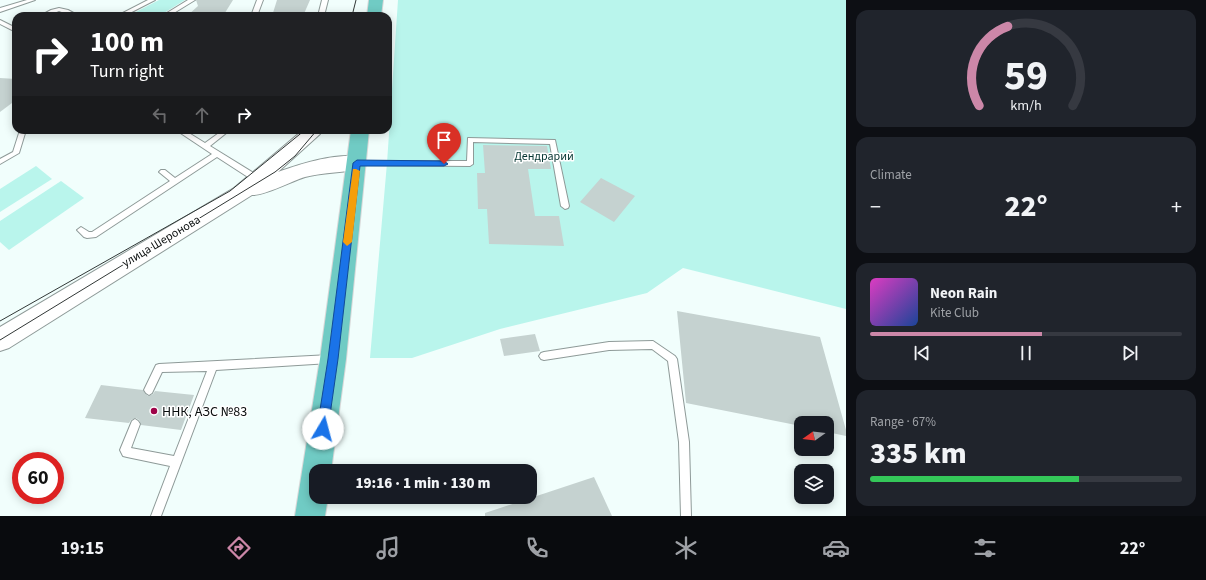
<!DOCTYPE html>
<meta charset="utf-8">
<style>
body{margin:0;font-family:"Source Sans 3",sans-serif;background:#20242c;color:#f1f3f6;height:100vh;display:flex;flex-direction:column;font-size:15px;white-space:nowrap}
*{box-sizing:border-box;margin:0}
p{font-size:13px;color:#9ea1a6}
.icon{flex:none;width:22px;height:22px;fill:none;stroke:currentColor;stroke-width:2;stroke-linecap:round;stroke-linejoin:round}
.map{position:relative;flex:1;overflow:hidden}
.details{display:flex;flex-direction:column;gap:10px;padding:10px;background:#0d0f14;width:360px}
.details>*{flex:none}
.banner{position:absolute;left:12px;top:12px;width:380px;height:122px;border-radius:12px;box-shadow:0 2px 10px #0003;background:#202124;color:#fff;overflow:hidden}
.needle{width:26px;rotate:256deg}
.fabs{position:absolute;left:794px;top:416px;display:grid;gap:8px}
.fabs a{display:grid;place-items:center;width:40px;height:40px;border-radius:8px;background:#171b24;box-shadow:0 2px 10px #0003;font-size:20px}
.speed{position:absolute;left:12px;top:452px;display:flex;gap:8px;font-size:20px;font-weight:700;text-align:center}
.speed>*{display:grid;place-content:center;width:52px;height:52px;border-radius:50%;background:#171b24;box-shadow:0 2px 10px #0003;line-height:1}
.speed .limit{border:6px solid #d22;background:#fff;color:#111}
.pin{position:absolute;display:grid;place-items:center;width:34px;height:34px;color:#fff;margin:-41px -17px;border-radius:50% 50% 50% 0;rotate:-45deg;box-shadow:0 0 4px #0007}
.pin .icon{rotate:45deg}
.me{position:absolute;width:44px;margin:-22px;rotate:8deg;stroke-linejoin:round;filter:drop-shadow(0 0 3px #0008)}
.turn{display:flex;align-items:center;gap:14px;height:84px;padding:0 12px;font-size:18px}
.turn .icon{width:52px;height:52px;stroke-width:2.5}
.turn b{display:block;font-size:28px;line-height:34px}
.lanes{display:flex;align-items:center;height:38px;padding:0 12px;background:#0003;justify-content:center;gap:20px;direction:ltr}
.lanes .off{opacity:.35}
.big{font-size:30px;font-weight:800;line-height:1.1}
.details .widget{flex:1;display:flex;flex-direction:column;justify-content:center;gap:6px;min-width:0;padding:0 14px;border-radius:12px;background:#20242c}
.details .dial{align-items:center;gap:0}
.dial svg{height:104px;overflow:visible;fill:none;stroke:#363941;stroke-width:7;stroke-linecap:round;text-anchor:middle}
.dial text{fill:#f1f3f6;stroke:none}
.song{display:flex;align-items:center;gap:12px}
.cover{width:48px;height:48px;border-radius:6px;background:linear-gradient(135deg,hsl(310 70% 55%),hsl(220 70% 35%))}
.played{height:4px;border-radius:2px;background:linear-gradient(90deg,#cc87a8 55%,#363941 55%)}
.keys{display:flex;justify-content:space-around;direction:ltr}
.heat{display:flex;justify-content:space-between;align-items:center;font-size:22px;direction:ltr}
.charge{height:6px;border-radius:3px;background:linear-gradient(90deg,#34c759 67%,#363941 0)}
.trip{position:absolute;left:309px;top:464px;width:228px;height:40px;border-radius:12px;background:#171b24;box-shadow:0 2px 10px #0003;font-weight:800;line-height:40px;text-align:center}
.tabs{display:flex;height:64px;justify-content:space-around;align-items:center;background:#090b0e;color:#9ea1a6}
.tabs .icon{width:28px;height:28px}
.tabs .current{color:#cc87a8}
.tabs b{font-size:18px;color:#f1f3f6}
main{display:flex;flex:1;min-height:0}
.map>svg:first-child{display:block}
.green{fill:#b9f5ec}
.building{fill:#c5d2d0}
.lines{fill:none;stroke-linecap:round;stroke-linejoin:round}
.service-casing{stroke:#8e9a98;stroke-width:2}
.secondary-casing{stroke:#8e9a98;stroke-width:2}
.primary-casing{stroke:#d8d8d8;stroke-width:2}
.service{fill:#fff;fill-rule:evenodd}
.secondary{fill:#fff;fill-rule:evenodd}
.primary{fill:#70cbc4;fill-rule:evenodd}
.tram{stroke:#313736;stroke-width:1}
.route{fill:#1a73e8;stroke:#114b97}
.slow{fill:#f59e0b}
.poi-dot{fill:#9e0248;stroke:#fff;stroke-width:1.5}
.labels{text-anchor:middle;stroke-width:3;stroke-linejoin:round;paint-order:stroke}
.park-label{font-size:12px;fill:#053531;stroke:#fff}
.street-label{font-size:12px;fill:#090d0d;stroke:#fff}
.near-poi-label{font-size:14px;fill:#090d0d;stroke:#fff;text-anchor:start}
</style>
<main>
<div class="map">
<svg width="846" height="516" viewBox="0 0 846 516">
<rect width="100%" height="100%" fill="#f1fefc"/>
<g class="green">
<polygon points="159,0 185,0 159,16 130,15"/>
<polygon points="398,0 846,0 846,309 683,268 647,293 500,329 412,358 370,358 387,163"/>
<polygon points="36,166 52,179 0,212 0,189"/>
<polygon points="61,181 84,198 9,250 0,242 0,221"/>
</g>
<g class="building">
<polygon points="196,0 233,0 223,16 187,16 198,6"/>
<polygon points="277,0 310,0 303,16 272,16"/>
<polygon points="0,78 16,79 16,100 0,112"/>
<polygon points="483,145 547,146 551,169 528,169 535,216 559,216 564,246 489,244 487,209 478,209 477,173 485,173"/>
<polygon points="601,178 635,196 614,222 580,202"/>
<polygon points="677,311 820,337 846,430 846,436 827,432 827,423 801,423 801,426 686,403"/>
<polygon points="535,334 540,351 504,356 500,339"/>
<polygon points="101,385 143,390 148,396 153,394 155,391 194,395 181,430 141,425 139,420 136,418 131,420 129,423 85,418"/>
<polygon points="594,477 612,516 485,516 485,513"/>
</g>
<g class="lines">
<g class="service-casing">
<g id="service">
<polygon points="27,0 35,0 0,12 0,8"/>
<polygon points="148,0 155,0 124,16 117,16"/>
<polygon points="188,0 195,0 169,16 162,16"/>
<polygon points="257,0 263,0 257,16 251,16"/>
<polygon points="322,0 328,0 324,16 318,16"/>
<polygon points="59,8 68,10 79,16 72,16 59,11 47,16 40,16 51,10"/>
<polygon points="0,20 16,28 16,32 0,24"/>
<polygon points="20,130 26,130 19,153 0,164 0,159 13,152"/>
<polygon points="176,130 184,130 205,143 223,130 230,130 210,146 260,177 261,179 260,181 254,181 217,157 96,237 87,238 84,237 77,230 81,227 89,232 92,232 170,181 159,172 161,170 165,170 175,178 212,154"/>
<polygon points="468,138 555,140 569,206 568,208 565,209 561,206 550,144 473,142 473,164 470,166 357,165 354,163 357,161 467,161"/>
<polygon points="653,341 675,356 677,359 689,442 691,516 681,516 679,442 668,361 652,349 609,350 544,360 541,359 539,356 541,353 544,352 609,342"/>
<polygon points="330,355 333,356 335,359 333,362 330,363 216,370 161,516 151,516 170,466 127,457 123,456 120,450 132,421 135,419 138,421 140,424 131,448 174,456 207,371 162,372 152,393 149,395 146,393 144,390 156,365 159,364"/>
</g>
</g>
<g class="secondary-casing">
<path id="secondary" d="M303,130H323L320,134L278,172C300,164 341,151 364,158L367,163L364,168C345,173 324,172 305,177C292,181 264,196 252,195L9,348L0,351V327L234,188Z"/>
</g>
<g class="primary-casing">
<g id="primary">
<polygon points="369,0 383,0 381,16 367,16"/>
<polygon points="351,130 369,130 346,359 331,471 316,471 316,497 328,497 325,516 295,516 320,359"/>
</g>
</g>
<use href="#service" class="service"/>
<use href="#secondary" class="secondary"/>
<use href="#primary" class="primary"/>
<g class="tram">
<polyline points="352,16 356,0"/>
<polyline points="0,321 230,191 305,130"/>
<polyline points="0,340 275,172 295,156 317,130"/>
</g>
</g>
<polygon class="route" points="357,160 444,161 448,164 444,166 360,166 338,359 328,429 327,433 323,435 319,433 317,429 328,359 353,163"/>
<polygon class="slow" points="353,169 356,169 360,171 352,242 347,246 343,242"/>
<circle class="poi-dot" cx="154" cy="411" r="4"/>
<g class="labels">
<g class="park-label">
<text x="544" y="160">Дендрарий</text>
</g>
<g class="street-label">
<text transform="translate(161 241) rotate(-31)" y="4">улица Шеронова</text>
</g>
<g class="near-poi-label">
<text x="162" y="416">ННК, АЗС №83</text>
</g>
</g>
</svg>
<div class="fabs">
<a><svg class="needle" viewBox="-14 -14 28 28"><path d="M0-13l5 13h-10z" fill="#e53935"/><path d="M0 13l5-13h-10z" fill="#9ea1a6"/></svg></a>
<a><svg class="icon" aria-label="layers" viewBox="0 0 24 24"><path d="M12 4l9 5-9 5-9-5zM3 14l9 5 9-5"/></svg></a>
</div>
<div class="speed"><div class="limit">60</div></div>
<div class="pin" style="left:444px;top:164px;background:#d93025"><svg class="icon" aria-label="arrive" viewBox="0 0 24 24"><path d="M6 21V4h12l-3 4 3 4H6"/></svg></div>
<svg class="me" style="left:323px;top:429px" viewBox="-20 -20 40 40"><circle r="19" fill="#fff"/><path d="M0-13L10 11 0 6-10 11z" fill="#1a73e8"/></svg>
<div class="trip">19:16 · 1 min · 130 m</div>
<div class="banner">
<div class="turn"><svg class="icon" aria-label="right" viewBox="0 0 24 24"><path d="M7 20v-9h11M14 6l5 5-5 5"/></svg><div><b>100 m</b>Turn right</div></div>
<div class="lanes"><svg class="icon off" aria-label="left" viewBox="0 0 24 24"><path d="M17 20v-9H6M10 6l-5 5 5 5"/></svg><svg class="icon off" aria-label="ahead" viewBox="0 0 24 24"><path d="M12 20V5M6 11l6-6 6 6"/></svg><svg class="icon" aria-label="right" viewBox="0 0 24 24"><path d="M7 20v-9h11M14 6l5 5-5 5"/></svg></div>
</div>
</div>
<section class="details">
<div class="widget dial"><svg viewBox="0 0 100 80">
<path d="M14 69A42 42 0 1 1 86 69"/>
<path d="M14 69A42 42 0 0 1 36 8" stroke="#cc87a8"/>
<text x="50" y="56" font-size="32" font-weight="700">59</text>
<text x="50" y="72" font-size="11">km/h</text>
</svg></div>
<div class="widget"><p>Climate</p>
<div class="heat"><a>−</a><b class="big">22°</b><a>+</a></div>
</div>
<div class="widget">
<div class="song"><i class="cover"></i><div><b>Neon Rain</b><p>Kite Club</p></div></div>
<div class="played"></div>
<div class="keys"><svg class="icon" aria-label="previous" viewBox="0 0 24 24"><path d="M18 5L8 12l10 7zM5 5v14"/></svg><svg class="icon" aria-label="pause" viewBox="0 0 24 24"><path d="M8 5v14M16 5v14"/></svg><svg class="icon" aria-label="next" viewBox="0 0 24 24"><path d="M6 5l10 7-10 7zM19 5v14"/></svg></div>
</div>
<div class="widget"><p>Range · 67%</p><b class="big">335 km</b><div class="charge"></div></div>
</section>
</main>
<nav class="tabs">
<b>19:15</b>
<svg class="icon current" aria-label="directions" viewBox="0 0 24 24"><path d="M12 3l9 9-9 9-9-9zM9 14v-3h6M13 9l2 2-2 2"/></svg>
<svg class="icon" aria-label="music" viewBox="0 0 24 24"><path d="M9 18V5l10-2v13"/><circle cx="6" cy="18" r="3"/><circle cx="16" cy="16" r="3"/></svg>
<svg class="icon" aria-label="phone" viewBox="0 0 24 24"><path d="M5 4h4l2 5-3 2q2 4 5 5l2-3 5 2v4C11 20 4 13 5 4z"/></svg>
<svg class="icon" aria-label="climate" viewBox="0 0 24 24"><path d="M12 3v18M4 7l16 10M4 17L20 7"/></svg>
<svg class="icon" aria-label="car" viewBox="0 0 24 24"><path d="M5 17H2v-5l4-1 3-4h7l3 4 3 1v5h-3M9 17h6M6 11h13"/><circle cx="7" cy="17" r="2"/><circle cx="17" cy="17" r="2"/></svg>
<svg class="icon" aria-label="filters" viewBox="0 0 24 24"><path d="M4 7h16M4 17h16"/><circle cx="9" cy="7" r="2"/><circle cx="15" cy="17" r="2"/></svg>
<b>22°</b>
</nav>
